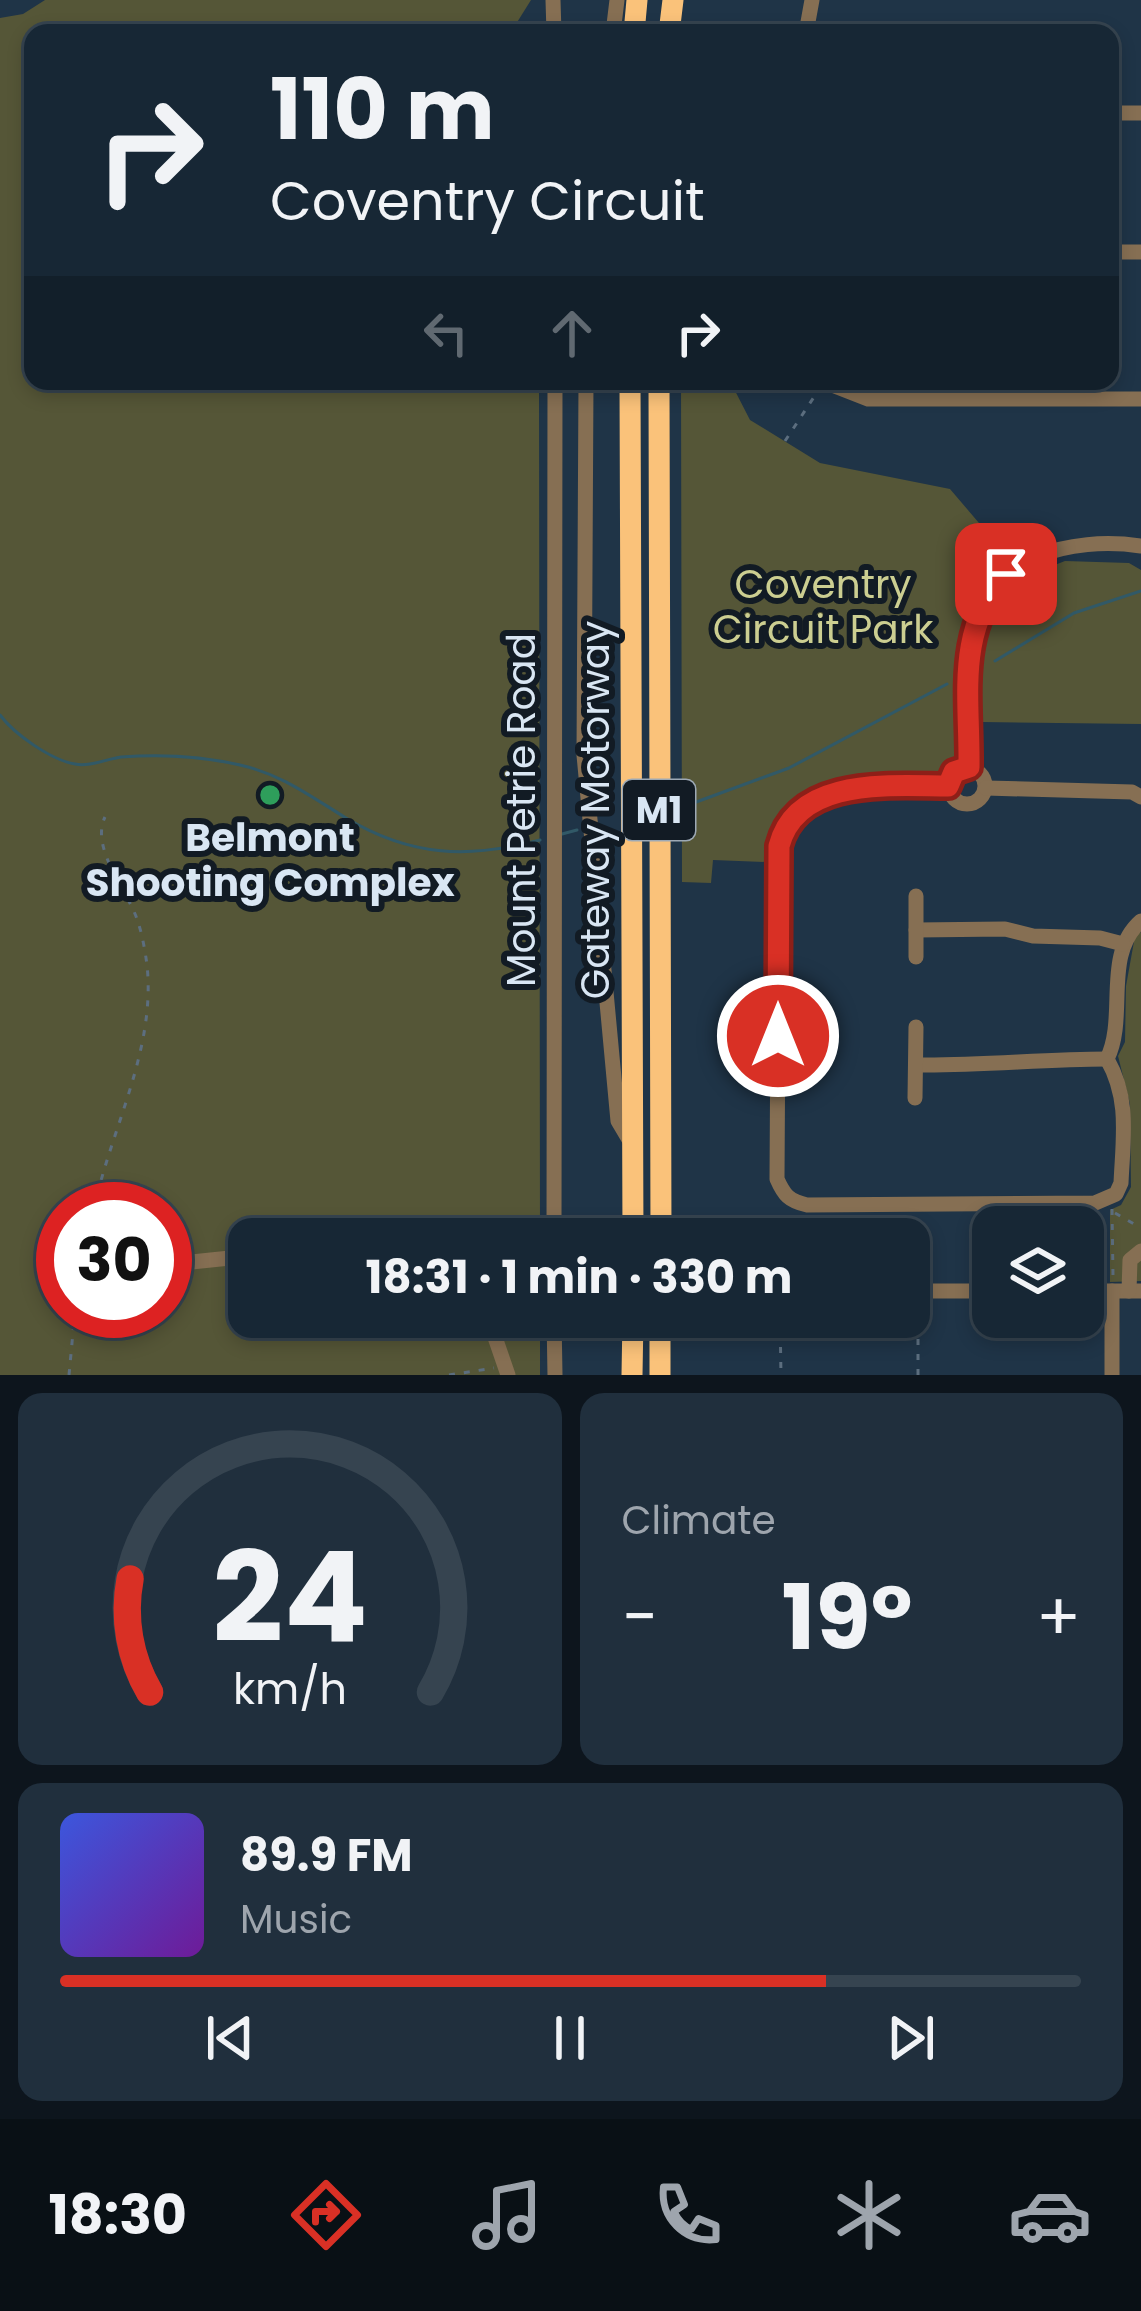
<!DOCTYPE html>
<meta charset="utf-8">
<style>
body{margin:0;font-family:Poppins,sans-serif;background:#202f3d;color:#f1f3f6;height:100vh;display:flex;flex-direction:column;font-size:45px;white-space:nowrap}
*{box-sizing:border-box;margin:0}
p{font-size:39px;color:#9ea5ad}
.icon{flex:none;width:66px;height:66px;fill:none;stroke:currentColor;stroke-width:2;stroke-linecap:round;stroke-linejoin:round}
.map{position:relative;height:1375px;overflow:hidden}
.side{display:flex;flex-direction:column;gap:18px;padding:18px;background:#0d151d;flex:1}
.side>*{flex:none}
.banner{position:absolute;left:24px;top:24px;width:1095px;height:366px;border-radius:24px;box-shadow:0 6px 18px #0003,0 0 0 3px #364450;background:#172735;color:#f1f3f6;overflow:hidden}
.controls{position:absolute;left:972px;top:1206px;display:grid;gap:24px}
.controls a{display:grid;place-items:center;width:132px;height:132px;border-radius:24px;background:#172735;box-shadow:0 6px 18px #0003,0 0 0 3px #364450;font-size:60px}
.speed{position:absolute;left:36px;top:1182px;display:flex;gap:24px;font-size:60px;font-weight:700;text-align:center}
.speed>*{display:grid;place-content:center;width:156px;height:156px;border-radius:50%;background:#172735;box-shadow:0 6px 18px #0003,0 0 0 3px #364450;line-height:1}
.speed .limit{border:18px solid #d22;background:#fff;color:#111}
.pin{position:absolute;display:grid;place-items:center;width:102px;height:102px;color:#fff;margin:-51px;border-radius:24px;box-shadow:0 6px 18px #0006}
.me{position:absolute;width:132px;margin:-66px;rotate:0deg;stroke-linejoin:round;filter:drop-shadow(0 0 9px #0008)}
.turn{display:flex;align-items:center;gap:42px;height:252px;padding:0 48px;font-size:54px}
.turn .icon{width:156px;height:156px;stroke-width:2.5}
.turn b{display:block;font-size:84px;line-height:102px}
.lanes{display:flex;align-items:center;height:114px;padding:0 48px;background:#0003;justify-content:center;gap:60px;direction:ltr}
.lanes .off{opacity:.35}
.big{font-size:90px;font-weight:700;line-height:1.1}
.side .tile{flex:1;display:flex;flex-direction:column;justify-content:center;gap:18px;min-width:0;padding:0 42px;border-radius:24px;background:#202f3d}
.side .dial{align-items:center;gap:0}
.dial svg{height:312px;overflow:visible;fill:none;stroke:#364450;stroke-width:7;stroke-linecap:round;text-anchor:middle}
.dial text{fill:#f1f3f6;stroke:none}
.song{display:flex;align-items:center;gap:36px}
.cover{width:144px;height:144px;border-radius:18px;background:linear-gradient(135deg,hsl(230 70% 55%),hsl(280 70% 35%))}
.played{height:12px;border-radius:6px;background:linear-gradient(90deg,#d93025 75%,#364450 75%)}
.keys{display:flex;justify-content:space-around;direction:ltr}
.heat{display:flex;justify-content:space-between;align-items:center;font-size:66px;direction:ltr}
.side .tiles{flex:1;display:grid;gap:18px;grid-template-columns:1fr 1fr}
.tile:last-child{grid-column:span 2}
.trip{position:absolute;left:228px;top:1218px;width:702px;height:120px;border-radius:24px;background:#172735;box-shadow:0 6px 18px #0003,0 0 0 3px #364450;font-weight:700;line-height:120px;text-align:center}
.tabs{display:flex;height:192px;justify-content:space-around;align-items:center;background:#091015;color:#9ea5ad}
.tabs .icon{width:84px;height:84px}
.tabs .on{color:#d93025}
.tabs b{font-size:54px;color:#f1f3f6}
.map>svg:first-child{display:block}
.green{fill:#555637;fill-rule:evenodd}
.lines{fill:none;stroke-linecap:round;stroke-linejoin:round}
.stream{stroke:#315967;stroke-width:3}
.path{stroke:#5c6e7f;stroke-width:3;stroke-dasharray:6 9;stroke-linecap:butt}
.minor{stroke:#866f53;stroke-width:15}
.highway{stroke:#fac27a;stroke-width:21}
.route-casing{stroke:#8d1f18;stroke-width:30}
.route{stroke:#d93025;stroke-width:21}
.leisure-dot{fill:#2e9e5b;stroke:#121b24;stroke-width:4.5}
.labels{text-anchor:middle;stroke-width:12;stroke-linejoin:round;paint-order:stroke}
.shield{fill:#121b24;stroke:#9da9b5;stroke-width:3}
.shield-label{font-size:36px;font-weight:bold;fill:#d9e6f3}
.park-label{font-size:39px;fill:#ccce91;stroke:#121b24}
.street-label{font-size:39px;fill:#d9e6f3;stroke:#121b24}
.poi-label{font-size:39px;font-weight:bold;fill:#d9e6f3;stroke:#121b24}
</style>
<div class="map">
<svg width="1141" height="1375" viewBox="0 0 1141 1375">
<rect width="100%" height="100%" fill="#1f3447"/>
<g class="green">
<path d="M45,0H531L516,24L539,25V33H33V381H539L540,1239H249V1317H540V1375H0V18L23,14ZM63,1209H165V1311H63Z"/>
<path d="M681,381H730L750,420L820,463L950,489L1008,557C945,618 959,676 959,756L943,772C872,774 770,767 766,862L713,860L711,883L682,882Z"/>
<path d="M1065,561L1129,563L1141,570V724L982,722C981,637 974,594 1065,561Z"/>
<polygon points="1141,932 1141,1281 1110,1282 1110,1210 1121,1205 1131,1187 1130,1104 1118,1056 1125,1042 1126,986 1135,936"/>
</g>
<g class="lines">
<g class="stream">
<polyline points="995,661 1074,613 1141,591"/>
<path d="M0,715C14,734 51,760 75,764C89,767 107,759 121,757C160,754 201,756 240,765C281,774 310,796 346,818C411,857 469,859 540,840"/>
<polyline points="688,805 789,768 947,684"/>
<polyline points="562,834 577,830"/>
</g>
<g class="path">
<polyline points="785,441 816,394"/>
<path d="M94,1209C111,1128 156,1050 147,965C145,950 142,933 137,919C127,890 90,848 105,817"/>
<polyline points="1112,1209 1113,1277"/>
<polyline points="1115,1213 1141,1228"/>
<polyline points="780,1317 781,1375"/>
<polyline points="69,1375 75,1311"/>
<polyline points="449,1375 494,1368"/>
<polyline points="918,1375 918,1307"/>
</g>
<g class="minor">
<polyline points="553,0 554,33"/>
<polyline points="613,33 617,0"/>
<polyline points="806,33 812,0"/>
<polyline points="1110,113 1141,113"/>
<polyline points="1110,252 1141,252"/>
<polyline points="586,381 584,755 618,1121 631,1143"/>
<polyline points="822,381 868,399 1141,399"/>
<path d="M969,767C970,725 963,677 970,636C985,556 1072,536 1141,546"/>
<circle cx="967" cy="786" r="18"/>
<path d="M948,786C891,786 798,776 779,846L777,1179C784,1195 789,1201 807,1205L1095,1203L1116,1194L1121,1183C1123,1138 1130,1099 1107,1059C1128,1016 1102,955 1141,921"/>
<polyline points="986,788 1132,792 1141,797"/>
<polyline points="916,930 1005,929 1033,936 1100,938 1123,944"/>
<polyline points="916,957 916,896"/>
<path d="M916,1065C980,1066 1043,1059 1107,1059"/>
<polyline points="915,1098 916,1027"/>
<polyline points="554,1239 555,381"/>
<polyline points="165,1260 182,1263 249,1256"/>
<polyline points="909,1291 993,1291"/>
<polyline points="1083,1291 1141,1291"/>
<polyline points="1129,1291 1130,1260 1141,1251"/>
<polyline points="488,1317 508,1375"/>
<polyline points="554,1317 555,1375"/>
<polyline points="1112,1375 1112,1291"/>
</g>
<g class="highway">
<polyline points="634,33 637,0"/>
<polyline points="669,33 673,0"/>
<polyline points="630,381 633,1239"/>
<polyline points="659,381 661,1239"/>
<polyline points="632,1375 633,1317"/>
<polyline points="660,1375 660,1317"/>
</g>
</g>
<g class="lines">
<g class="route-casing">
<path id="route" d="M778,1036L779,846C797,776 892,786 948,786L954,772L969,767C970,696 955,631 1006,574"/>
</g>
<use href="#route" class="route"/>
</g>
<circle class="leisure-dot" cx="270" cy="795" r="12"/>
<g class="labels">
<rect class="shield" x="623" y="780" width="72" height="60" rx="9"/>
<g class="shield-label">
<text x="659" y="823">M1</text>
</g>
<g class="park-label">
<text x="823" y="598">Coventry<tspan x="823" dy="45">Circuit Park</tspan></text>
</g>
<g class="street-label">
<text transform="translate(521 810) rotate(-90)" y="14">Mount Petrie Road</text>
<text transform="translate(595 810) rotate(-90)" y="14">Gateway Motorway</text>
</g>
<g class="poi-label">
<text x="270" y="851">Belmont<tspan x="270" dy="45">Shooting Complex</tspan></text>
</g>
</g>
</svg>
<div class="controls">
<a><svg class="icon" aria-label="layers" viewBox="0 0 24 24"><path d="M12 4l9 5-9 5-9-5zM3 14l9 5 9-5"/></svg></a>
</div>
<div class="speed"><div class="limit">30</div></div>
<div class="pin" style="left:1006px;top:574px;background:#d93025"><svg class="icon" aria-label="arrive" viewBox="0 0 24 24"><path d="M6 21V4h12l-3 4 3 4H6"/></svg></div>
<svg class="me" style="left:778px;top:1036px" viewBox="-20 -20 40 40"><circle r="17" fill="#d93025" stroke="#fff" stroke-width="3"/><path d="M0-11L8 9 0 5-8 9z" fill="#fff"/></svg>
<div class="trip">18:31 · 1 min · 330 m</div>
<div class="banner">
<div class="turn"><svg class="icon" aria-label="right" viewBox="0 0 24 24"><path d="M7 20v-9h11M14 6l5 5-5 5"/></svg><div><b>110 m</b>Coventry Circuit</div></div>
<div class="lanes"><svg class="icon off" aria-label="left" viewBox="0 0 24 24"><path d="M17 20v-9H6M10 6l-5 5 5 5"/></svg><svg class="icon off" aria-label="ahead" viewBox="0 0 24 24"><path d="M12 20V5M6 11l6-6 6 6"/></svg><svg class="icon" aria-label="right" viewBox="0 0 24 24"><path d="M7 20v-9h11M14 6l5 5-5 5"/></svg></div>
</div>
</div>
<section class="side">
<div class="tiles">
<div class="tile dial"><svg viewBox="0 0 100 80">
<path d="M14 69A42 42 0 1 1 86 69"/>
<path d="M14 69A42 42 0 0 1 9 40" stroke="#d93025"/>
<text x="50" y="56" font-size="32" font-weight="700">24</text>
<text x="50" y="72" font-size="11">km/h</text>
</svg></div>
<div class="tile"><p>Climate</p>
<div class="heat"><a>−</a><b class="big">19°</b><a>+</a></div>
</div>
<div class="tile">
<div class="song"><i class="cover"></i><div><b>89.9 FM</b><p>Music</p></div></div>
<div class="played"></div>
<div class="keys"><svg class="icon" aria-label="previous" viewBox="0 0 24 24"><path d="M18 5L8 12l10 7zM5 5v14"/></svg><svg class="icon" aria-label="pause" viewBox="0 0 24 24"><path d="M8 5v14M16 5v14"/></svg><svg class="icon" aria-label="next" viewBox="0 0 24 24"><path d="M6 5l10 7-10 7zM19 5v14"/></svg></div>
</div>
</div>
</section>
<nav class="tabs">
<b>18:30</b>
<svg class="icon on" aria-label="directions" viewBox="0 0 24 24"><path d="M12 3l9 9-9 9-9-9zM9 14v-3h6M13 9l2 2-2 2"/></svg>
<svg class="icon" aria-label="music" viewBox="0 0 24 24"><path d="M9 18V5l10-2v13"/><circle cx="6" cy="18" r="3"/><circle cx="16" cy="16" r="3"/></svg>
<svg class="icon" aria-label="phone" viewBox="0 0 24 24"><path d="M5 4h4l2 5-3 2q2 4 5 5l2-3 5 2v4C11 20 4 13 5 4z"/></svg>
<svg class="icon" aria-label="climate" viewBox="0 0 24 24"><path d="M12 3v18M4 7l16 10M4 17L20 7"/></svg>
<svg class="icon" aria-label="car" viewBox="0 0 24 24"><path d="M5 17H2v-5l4-1 3-4h7l3 4 3 1v5h-3M9 17h6M6 11h13"/><circle cx="7" cy="17" r="2"/><circle cx="17" cy="17" r="2"/></svg>
</nav>
